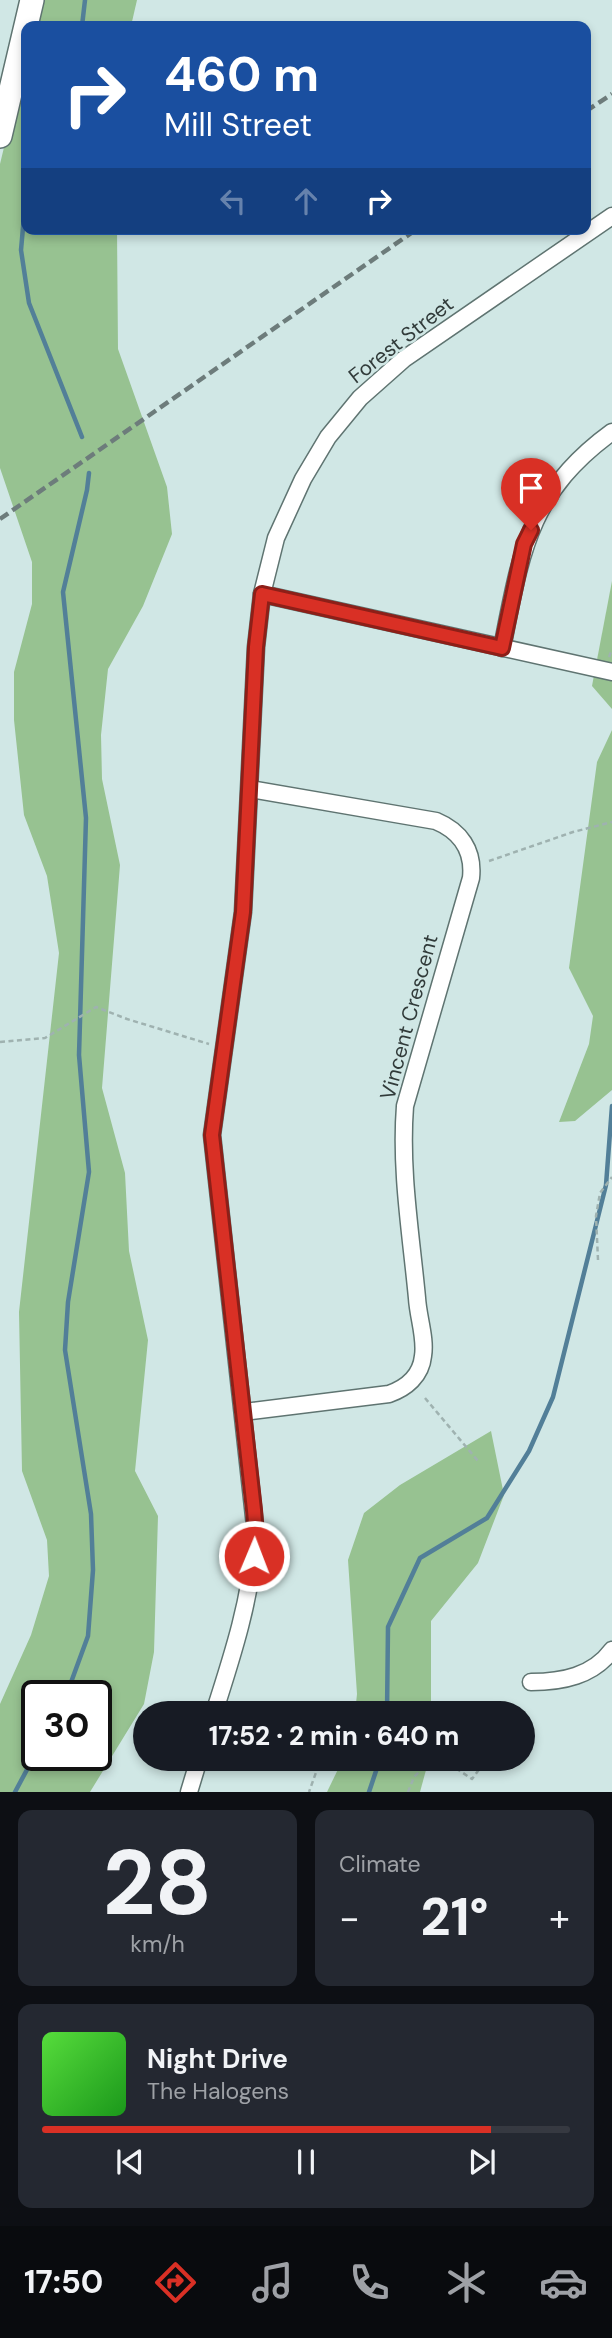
<!DOCTYPE html>
<meta charset="utf-8">
<style>
body{margin:0;font-family:"DM Sans",sans-serif;background:#242831;color:#f1f3f6;height:100vh;display:flex;flex-direction:column;font-size:26px;white-space:nowrap}
*{box-sizing:border-box;margin:0}
p{font-size:23px;color:#9ea1a6}
.icon{flex:none;width:38px;height:38px;fill:none;stroke:currentColor;stroke-width:2;stroke-linecap:round;stroke-linejoin:round}
.map{position:relative;height:1792px;overflow:hidden}
.drawer{display:flex;flex-direction:column;gap:18px;padding:18px;background:#0d0f14;flex:1}
.drawer>*{flex:none}
.top-card{position:absolute;left:21px;top:21px;width:570px;height:214px;border-radius:14px;box-shadow:0 4px 10px #0003;background:#1a4fa0;color:#fff;overflow:hidden}
.speed{position:absolute;left:21px;top:1680px;display:flex;gap:14px;font-size:35px;font-weight:700;text-align:center}
.speed>*{display:grid;place-content:center;width:91px;height:91px;border-radius:50%;background:#171b24;box-shadow:0 4px 10px #0003;line-height:1}
.speed .limit{border:4px solid #111;border-radius:10px;background:#fff;color:#111}
.pin{position:absolute;display:grid;place-items:center;width:60px;height:60px;color:#fff;margin:-72px -30px;border-radius:50% 50% 50% 0;rotate:-45deg;box-shadow:0 0 7px #0007}
.pin .icon{rotate:45deg}
.me{position:absolute;width:77px;margin:-38px;rotate:1deg;stroke-linejoin:round;filter:drop-shadow(0 0 5px #0008)}
.turn{display:flex;align-items:center;gap:24px;height:147px;padding:0 28px;font-size:32px}
.turn .icon{width:91px;height:91px;stroke-width:2.5}
.turn b{display:block;font-size:49px;line-height:60px}
.lanes{display:flex;align-items:center;height:66px;padding:0 28px;background:#0003;justify-content:center;gap:35px;direction:ltr}
.lanes .off{opacity:.35}
.big{font-size:52px;font-weight:800;line-height:1.1}
.drawer .widget{flex:1;display:flex;flex-direction:column;justify-content:center;gap:10px;min-width:0;padding:0 24px;border-radius:14px;background:#242831}
.drawer .dial{align-items:center;gap:0}
.dial b{font-size:91px;line-height:1}
.song{display:flex;align-items:center;gap:21px}
.cover{width:84px;height:84px;border-radius:10px;background:linear-gradient(135deg,hsl(110 70% 55%),hsl(120 70% 35%))}
.played{height:7px;border-radius:4px;background:linear-gradient(90deg,#d93025 85%,#363941 85%)}
.keys{display:flex;justify-content:space-around;direction:ltr}
.heat{display:flex;justify-content:space-between;align-items:center;font-size:38px;direction:ltr}
.drawer .tiles{flex:1;display:grid;gap:18px;grid-template-columns:1fr 1fr}
.widget:last-child{grid-column:span 2}
.trip{position:absolute;left:133px;top:1701px;width:402px;height:70px;border-radius:35px;background:#171b24;box-shadow:0 4px 10px #0003;font-weight:800;line-height:70px;text-align:center}
.tab-bar{display:flex;height:112px;justify-content:space-around;align-items:center;background:#090b0e;color:#9ea1a6}
.tab-bar .icon{width:49px;height:49px}
.tab-bar .selected{color:#d93025}
.tab-bar b{font-size:32px;color:#f1f3f6}
.map>svg:first-child{display:block}
.forest{fill:#97c291;fill-rule:evenodd}
.lines{fill:none;stroke-linecap:round;stroke-linejoin:round}
.stream{stroke:#527f98;stroke-width:4.5}
.street-casing{stroke:#5f7471;stroke-width:19}
.secondary-casing{stroke:#5f7471;stroke-width:26}
.path{stroke:#9fb2b0;stroke-width:2.5;stroke-dasharray:5 3.5;stroke-linecap:butt}
.street{stroke:#fff;stroke-width:16}
.secondary{stroke:#fff;stroke-width:23}
.rail{stroke:#6d7c7b;stroke-width:4.5;stroke-dasharray:10 5;stroke-linecap:butt}
.route-casing{stroke:#8d1f18;stroke-width:18}
.route{stroke:#d93025;stroke-width:12}
.labels{text-anchor:middle;stroke-width:5;stroke-linejoin:round;paint-order:stroke}
.street-label{font-size:21px;fill:#313b3a;stroke:#d0e7e5}
</style>
<div class="map">
<svg width="612" height="1792" viewBox="0 0 612 1792">
<rect width="100%" height="100%" fill="#d0e7e5"/>
<g class="forest">
<polygon points="42,0 137,0 131,26 35,26"/>
<path d="M26,56V229H117L118,349L167,487L172,534L143,606L108,669L101,735L102,779L120,865L102,1088L125,1173L129,1251L148,1340L135,1471L158,1516L154,1652L144,1704L90,1792H0V1704L31,1635L49,1576L47,1540L22,1471L19,1312L59,953L47,876L24,815L14,720V672L32,604V562L0,468V164ZM37,1696H96V1755H37Z"/>
<polygon points="612,581 612,709 592,686"/>
<polygon points="612,730 612,1090 575,1121 559,1122 589,1044 593,1016 569,968 597,762"/>
<polygon points="491,1431 504,1495 478,1563 431,1621 431,1713 355,1713 357,1694 348,1560 364,1513 400,1485"/>
<polygon points="343,1759 429,1759 420,1792 327,1792"/>
</g>
<g class="lines">
<g class="stream">
<polyline points="82,26 85,0"/>
<polyline points="26,194 21,250 29,303 82,437"/>
<polyline points="66,1696 88,1636 93,1570 91,1514 65,1350 68,1302 89,1172 79,1055 86,818 63,592 87,490 89,473"/>
<polyline points="387,1713 388,1627 420,1558 487,1518 529,1451 553,1397 606,1185 612,1106"/>
<polyline points="15,1792 37,1751"/>
<polyline points="369,1792 380,1759"/>
</g>
<g class="street-casing">
<g id="street">
<polyline points="262,594 612,672"/>
<path d="M502,648C521,553 528,493 612,432"/>
<path d="M244,1412L389,1394C406,1388 421,1376 423,1356C426,1338 418,1317 417,1298C411,1234 400,1170 405,1106L471,878C474,850 460,831 436,821L250,789"/>
<path d="M531,1682C562,1682 593,1676 612,1650"/>
<path d="M214,1713C234,1651 250,1601 256,1535L212,1135L243,912L256,647L262,594L276,538L303,479L328,437L360,398L404,359L612,216"/>
<polyline points="189,1792 199,1759"/>
</g>
</g>
<g class="secondary-casing">
<polyline id="secondary" points="0,136 32,0"/>
</g>
<g class="path">
<polyline points="609,657 612,649"/>
<polyline points="489,861 573,832 612,822"/>
<polyline points="0,1042 45,1038 96,1007 127,1019 209,1044"/>
<polyline points="598,1260 596,1216 600,1193 612,1177"/>
<polyline points="425,1398 478,1461"/>
<polyline points="304,1759 319,1764 309,1792"/>
<polyline points="442,1759 472,1779 487,1759"/>
<polyline points="408,1792 414,1777 432,1759"/>
</g>
<use href="#street" class="street"/>
<use href="#secondary" class="secondary"/>
<g class="rail">
<polyline points="586,111 612,94"/>
<polyline points="0,519 417,229"/>
</g>
</g>
<g class="lines">
<g class="route-casing">
<polyline id="route" points="254,1556 256,1535 254,1510 212,1135 243,912 256,647 262,594 502,648 524,544 531,530"/>
</g>
<use href="#route" class="route"/>
</g>
<g class="labels">
<g class="street-label">
<text transform="translate(401 340) rotate(-38)" y="7">Forest Street</text>
<text transform="translate(409 1017) rotate(-75)" y="7">Vincent Crescent</text>
</g>
</g>
</svg>
<div class="speed"><div class="limit">30</div></div>
<div class="pin" style="left:531px;top:530px;background:#d93025"><svg class="icon" aria-label="arrive" viewBox="0 0 24 24"><path d="M6 21V4h12l-3 4 3 4H6"/></svg></div>
<svg class="me" style="left:254px;top:1556px" viewBox="-20 -20 40 40"><circle r="17" fill="#d93025" stroke="#fff" stroke-width="3"/><path d="M0-11L8 9 0 5-8 9z" fill="#fff"/></svg>
<div class="trip">17:52 · 2 min · 640 m</div>
<div class="top-card">
<div class="turn"><svg class="icon" aria-label="right" viewBox="0 0 24 24"><path d="M7 20v-9h11M14 6l5 5-5 5"/></svg><div><b>460 m</b>Mill Street</div></div>
<div class="lanes"><svg class="icon off" aria-label="left" viewBox="0 0 24 24"><path d="M17 20v-9H6M10 6l-5 5 5 5"/></svg><svg class="icon off" aria-label="ahead" viewBox="0 0 24 24"><path d="M12 20V5M6 11l6-6 6 6"/></svg><svg class="icon" aria-label="right" viewBox="0 0 24 24"><path d="M7 20v-9h11M14 6l5 5-5 5"/></svg></div>
</div>
</div>
<section class="drawer">
<div class="tiles">
<div class="widget dial"><b>28</b><p>km/h</p></div>
<div class="widget"><p>Climate</p>
<div class="heat"><a>−</a><b class="big">21°</b><a>+</a></div>
</div>
<div class="widget">
<div class="song"><i class="cover"></i><div><b>Night Drive</b><p>The Halogens</p></div></div>
<div class="played"></div>
<div class="keys"><svg class="icon" aria-label="previous" viewBox="0 0 24 24"><path d="M18 5L8 12l10 7zM5 5v14"/></svg><svg class="icon" aria-label="pause" viewBox="0 0 24 24"><path d="M8 5v14M16 5v14"/></svg><svg class="icon" aria-label="next" viewBox="0 0 24 24"><path d="M6 5l10 7-10 7zM19 5v14"/></svg></div>
</div>
</div>
</section>
<nav class="tab-bar">
<b>17:50</b>
<svg class="icon selected" aria-label="directions" viewBox="0 0 24 24"><path d="M12 3l9 9-9 9-9-9zM9 14v-3h6M13 9l2 2-2 2"/></svg>
<svg class="icon" aria-label="music" viewBox="0 0 24 24"><path d="M9 18V5l10-2v13"/><circle cx="6" cy="18" r="3"/><circle cx="16" cy="16" r="3"/></svg>
<svg class="icon" aria-label="phone" viewBox="0 0 24 24"><path d="M5 4h4l2 5-3 2q2 4 5 5l2-3 5 2v4C11 20 4 13 5 4z"/></svg>
<svg class="icon" aria-label="climate" viewBox="0 0 24 24"><path d="M12 3v18M4 7l16 10M4 17L20 7"/></svg>
<svg class="icon" aria-label="car" viewBox="0 0 24 24"><path d="M5 17H2v-5l4-1 3-4h7l3 4 3 1v5h-3M9 17h6M6 11h13"/><circle cx="7" cy="17" r="2"/><circle cx="17" cy="17" r="2"/></svg>
</nav>
